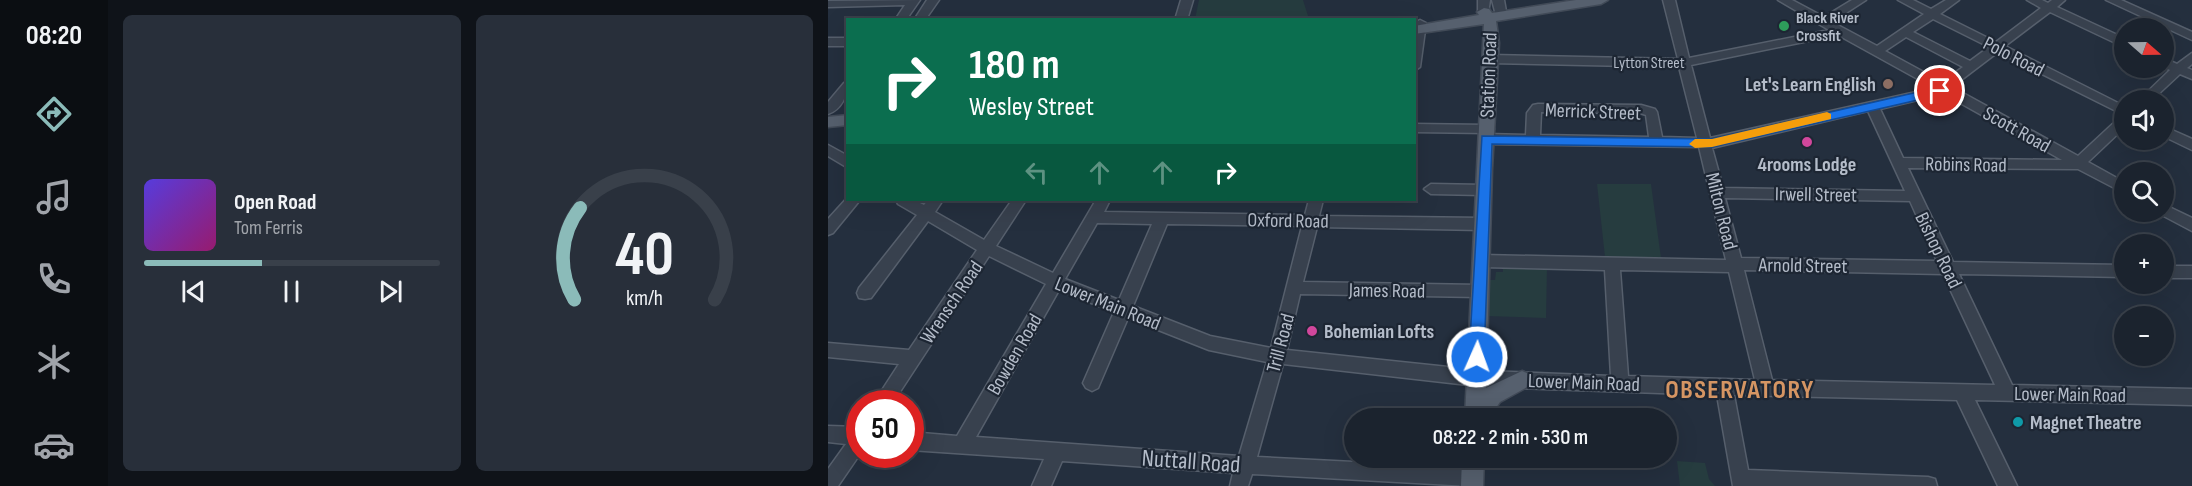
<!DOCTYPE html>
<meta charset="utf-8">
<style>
body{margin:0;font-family:"Sofia Sans Condensed",sans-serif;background:#282f3a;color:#f1f3f6;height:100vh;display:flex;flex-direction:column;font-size:22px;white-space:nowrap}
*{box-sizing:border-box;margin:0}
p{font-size:20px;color:#a0a4aa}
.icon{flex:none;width:33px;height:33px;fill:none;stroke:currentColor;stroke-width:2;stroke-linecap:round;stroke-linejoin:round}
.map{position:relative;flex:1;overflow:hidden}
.drawer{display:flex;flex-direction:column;gap:15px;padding:15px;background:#0f1319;width:720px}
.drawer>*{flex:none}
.top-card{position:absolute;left:18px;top:18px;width:570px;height:183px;border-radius:0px;box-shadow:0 6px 24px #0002,0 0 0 2px #39404a;background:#0b6e4f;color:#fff;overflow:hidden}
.needle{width:39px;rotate:110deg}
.controls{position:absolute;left:1286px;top:18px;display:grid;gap:12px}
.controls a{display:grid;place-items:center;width:60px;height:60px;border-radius:50%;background:#1b232e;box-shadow:0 6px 24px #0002,0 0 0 2px #39404a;font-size:30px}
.speed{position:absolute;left:18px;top:390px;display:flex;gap:12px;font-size:30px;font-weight:700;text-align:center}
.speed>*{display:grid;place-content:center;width:78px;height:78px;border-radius:50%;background:#1b232e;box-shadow:0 6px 24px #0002,0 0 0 2px #39404a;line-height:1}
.speed .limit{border:9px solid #d22;background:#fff;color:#111}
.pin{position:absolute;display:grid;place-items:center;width:51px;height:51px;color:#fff;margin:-26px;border:3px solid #fff;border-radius:50%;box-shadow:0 2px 6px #0007}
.me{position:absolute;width:66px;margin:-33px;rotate:2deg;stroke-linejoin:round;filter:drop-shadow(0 0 4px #0008)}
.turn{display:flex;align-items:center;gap:21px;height:126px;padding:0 24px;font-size:27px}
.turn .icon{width:78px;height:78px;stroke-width:2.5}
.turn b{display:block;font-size:42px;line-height:51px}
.lanes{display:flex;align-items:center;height:57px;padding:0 24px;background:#0003;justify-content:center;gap:30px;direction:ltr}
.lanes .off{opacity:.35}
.drawer .widget{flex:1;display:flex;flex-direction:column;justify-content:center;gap:9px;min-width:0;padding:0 21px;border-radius:9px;background:#282f3a}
.drawer .dial{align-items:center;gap:0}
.dial svg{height:156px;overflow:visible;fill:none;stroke:#39404a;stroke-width:7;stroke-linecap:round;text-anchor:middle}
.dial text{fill:#f1f3f6;stroke:none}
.song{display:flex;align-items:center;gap:18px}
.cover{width:72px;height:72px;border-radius:9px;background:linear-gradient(135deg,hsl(250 70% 55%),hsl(320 70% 35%))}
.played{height:6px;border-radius:3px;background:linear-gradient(90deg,#8bbbb9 40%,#39404a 40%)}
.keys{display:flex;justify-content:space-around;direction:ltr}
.drawer .tiles{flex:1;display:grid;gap:15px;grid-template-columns:repeat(2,1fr)}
.trip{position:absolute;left:516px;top:408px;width:333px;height:60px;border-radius:30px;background:#1b232e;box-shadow:0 6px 24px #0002,0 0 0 2px #39404a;font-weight:600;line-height:60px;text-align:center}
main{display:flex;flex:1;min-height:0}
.tab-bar{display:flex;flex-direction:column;width:108px;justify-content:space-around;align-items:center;background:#0b0e12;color:#a0a4aa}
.tab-bar .icon{width:42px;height:42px}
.tab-bar .selected{color:#8bbbb9}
.tab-bar b{font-size:27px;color:#f1f3f6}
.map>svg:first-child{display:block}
.green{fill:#263c3f}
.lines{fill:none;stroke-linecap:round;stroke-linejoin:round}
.minor-casing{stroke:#565f6c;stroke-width:3}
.major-casing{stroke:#414a57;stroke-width:3}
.minor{fill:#38414e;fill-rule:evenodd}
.major{fill:#56606e;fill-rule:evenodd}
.route{fill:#1a73e8;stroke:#114b97;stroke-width:1.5}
.slow{fill:#f59e0b}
.leisure-dot{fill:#2e9e5b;stroke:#1d2633;stroke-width:2}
.education-dot{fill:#8d6e63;stroke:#1d2633;stroke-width:2}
.hotel-dot{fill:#d1479c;stroke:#1d2633;stroke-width:2}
.culture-dot{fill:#0f9aa8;stroke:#1d2633;stroke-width:2}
.labels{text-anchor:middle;stroke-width:4.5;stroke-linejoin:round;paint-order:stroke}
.far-poi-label{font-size:16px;font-weight:bold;fill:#b4bcc9;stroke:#1d2633;text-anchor:start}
.far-street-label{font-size:16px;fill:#b4bcc9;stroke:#1d2633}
.street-label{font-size:20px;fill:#b4bcc9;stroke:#1d2633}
.poi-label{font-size:20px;font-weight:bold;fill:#b4bcc9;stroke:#1d2633;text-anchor:start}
.near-street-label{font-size:24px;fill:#b4bcc9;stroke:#1d2633}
.district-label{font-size:26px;font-weight:bold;letter-spacing:1.5px;fill:#d59563;stroke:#1d2633}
</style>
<main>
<nav class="tab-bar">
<b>08:20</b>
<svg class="icon selected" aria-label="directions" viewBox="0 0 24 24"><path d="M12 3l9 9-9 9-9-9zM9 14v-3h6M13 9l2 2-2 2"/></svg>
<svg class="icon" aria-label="music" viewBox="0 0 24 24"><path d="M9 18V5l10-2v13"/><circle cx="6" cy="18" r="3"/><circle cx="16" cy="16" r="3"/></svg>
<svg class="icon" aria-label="phone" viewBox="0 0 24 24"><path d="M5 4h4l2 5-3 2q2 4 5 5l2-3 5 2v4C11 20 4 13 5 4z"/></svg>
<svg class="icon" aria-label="climate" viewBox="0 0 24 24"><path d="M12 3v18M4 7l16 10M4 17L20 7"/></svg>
<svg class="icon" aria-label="car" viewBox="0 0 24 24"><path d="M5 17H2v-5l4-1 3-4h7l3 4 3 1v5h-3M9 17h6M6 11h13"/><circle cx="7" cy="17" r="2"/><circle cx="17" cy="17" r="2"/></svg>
</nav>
<section class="drawer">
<div class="tiles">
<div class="widget">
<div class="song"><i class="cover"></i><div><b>Open Road</b><p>Tom Ferris</p></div></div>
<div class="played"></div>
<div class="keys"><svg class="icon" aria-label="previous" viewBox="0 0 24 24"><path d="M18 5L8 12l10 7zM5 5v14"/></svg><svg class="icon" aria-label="pause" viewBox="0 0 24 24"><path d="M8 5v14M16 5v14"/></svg><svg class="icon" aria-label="next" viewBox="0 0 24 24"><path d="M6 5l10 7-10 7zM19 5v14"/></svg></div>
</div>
<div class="widget dial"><svg viewBox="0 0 100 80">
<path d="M14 69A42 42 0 1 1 86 69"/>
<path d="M14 69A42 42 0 0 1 17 22" stroke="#8bbbb9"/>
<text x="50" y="56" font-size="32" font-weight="700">40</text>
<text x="50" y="72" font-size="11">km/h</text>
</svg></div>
</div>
</section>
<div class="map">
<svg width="1364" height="486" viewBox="0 0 1364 486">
<rect width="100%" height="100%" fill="#242f3e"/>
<g class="green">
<polygon points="371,0 475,0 481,19 367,19"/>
<polygon points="769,184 823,184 833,258 777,257"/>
<polygon points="675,266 719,267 718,318 658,316 661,280 667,280 668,272 675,272"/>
<polygon points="849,461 877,463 881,479 887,486 852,486"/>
</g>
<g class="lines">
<g class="minor-casing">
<g id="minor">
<polygon points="92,0 78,20 67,20 77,5 0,7 0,1"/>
<polygon points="99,0 111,0 97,20 86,20"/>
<polygon points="353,0 365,0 359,20 347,20"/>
<polygon points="650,0 662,0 660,14 656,15 650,12"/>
<polygon points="664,0 676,0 679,17 677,19 669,19"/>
<path d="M835,0H847L861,58L1001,30L950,0H964L996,17L1024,0H1038L1004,22L1049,46L1096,14L1070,0H1085L1103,9L1118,0H1131L1112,14L1168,42L1213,8L1199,0H1214L1220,3L1224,0H1237L1229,7L1296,38V47L1222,12L1177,46L1296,106V115L1170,52L1124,87L1250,156L1291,118L1296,117V128L1260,162L1296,182V193L1250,169L1080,168L1125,262L1296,265V277L1131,274L1184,385L1364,389V405L1147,400L1189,486H1170L1129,400L906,395L920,470L1100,477L1107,479L1109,486H905L889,395L658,387L455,364L429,457L644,468L651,471L653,477L651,483L642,486L424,474L420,486H402L405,473L234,461L223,486H204L216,459L82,450V432L129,436L218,284L161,256L64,404H45L71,364L0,357V343L81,350L149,250L100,221L43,298L37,299L31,298L29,293L31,288L89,215L70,204L68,200H86L96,205L100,200H115L107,212L156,240L184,200H198L168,246L225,273L268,200H282L276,212L477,215L481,200H495L491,216L655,218L660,220L662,224L660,228L655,230L489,227L475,282L652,285L658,286L660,291L658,296L652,297L472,294L459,350L658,371L783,376L777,270L654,267L649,265L646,261L649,257L654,255L898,260L871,147L658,144L651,139L658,134L698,135L699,113L705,105L710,104L813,105L827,109L829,112L834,137L869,138L851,67L662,63L656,59L662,55L850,59ZM1105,19L1161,47L1142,61L1085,32ZM1010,35L1106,88L882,138L863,65ZM1078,37L1135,67L1114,82L1057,51ZM1115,94H1116L1234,160L1075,158L1052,109ZM1040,111L1077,191L895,188L884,148ZM713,112L812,113L818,115L821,137L712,135ZM897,198L1082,201L1109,261L913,258ZM269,223L324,224L291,300L237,279ZM339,224L474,226L443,348L382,336L305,306ZM792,270L901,272L927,380L800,376ZM916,270L1115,274L1167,385L944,380ZM231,290L286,312L255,383L258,388L264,391L270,388L300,318L381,350L439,362L411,456L148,437Z"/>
<polygon points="1278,0 1293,0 1364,32 1364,40"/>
<polygon points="592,20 598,23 592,67 586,71 586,23"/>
<rect x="0" y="38" width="20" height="8"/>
<polygon points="1364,53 1364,64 1359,68 1364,70 1364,79 1352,74 1324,100 1311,100 1342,70 1335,67 1335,58 1349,64"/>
<path d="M20,82C20,95 13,110 0,114V102L16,83Z"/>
<polygon points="586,124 659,125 666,129 659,133 586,132"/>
<polygon points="1335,126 1364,139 1364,150 1335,136"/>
<polygon points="0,145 20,156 20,168 0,156"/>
<polygon points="603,184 656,185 663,190 656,195 603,194 596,189"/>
<polygon points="20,197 20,200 32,200 5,233 0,235 0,219"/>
<polygon points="1335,204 1364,218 1364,231 1330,213 1335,212"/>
<rect x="1335" y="266" width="29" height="12"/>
<polygon points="0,426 32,427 32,454 10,486 0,486 0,469 18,444 0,442"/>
</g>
</g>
<g class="major-casing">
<g id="major">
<polygon points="748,0 780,0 773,4 668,21 671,43 664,169 658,388 694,371 701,374 704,380 701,386 672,402 661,418 637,418 656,24 586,34 586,26 651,15 649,12 656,8 661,9 664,13"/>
<polygon points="20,115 20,125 0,127 0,117"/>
<polygon points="634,458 656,458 655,486 633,486"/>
</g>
</g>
<use href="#minor" class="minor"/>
<use href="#major" class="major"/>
</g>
<polygon class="route" points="1112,87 1117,91 1116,94 884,147 664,144 656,357 654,361 649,363 643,361 641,357 654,136 884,139"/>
<polygon class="slow" points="999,112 1003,114 1003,119 884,147 867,148 861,144 867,139 884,139"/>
<circle class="leisure-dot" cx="956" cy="26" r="6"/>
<circle class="education-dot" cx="1060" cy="84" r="6"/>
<g class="hotel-dot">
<circle cx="979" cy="142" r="6"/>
<circle cx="484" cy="331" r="6"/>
</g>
<circle class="culture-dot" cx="1190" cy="422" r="6"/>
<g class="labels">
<g class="far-poi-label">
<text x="968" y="23">Black River<tspan x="968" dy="18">Crossfit</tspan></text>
</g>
<g class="far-street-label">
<text x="821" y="68">Lytton Street</text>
</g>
<g class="street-label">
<text transform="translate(1186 56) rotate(27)" y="7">Polo Road</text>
<text transform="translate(660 75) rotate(-88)" y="7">Station Road</text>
<text transform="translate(765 111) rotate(2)" y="7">Merrick Street</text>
<text transform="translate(1189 129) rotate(29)" y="7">Scott Road</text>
<text transform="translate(1138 164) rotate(1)" y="7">Robins Road</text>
<text transform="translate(988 194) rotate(1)" y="7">Irwell Street</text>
<text transform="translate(894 211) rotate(76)" y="7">Milton Road</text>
<text transform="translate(460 220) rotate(1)" y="7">Oxford Road</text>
<text transform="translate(1111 250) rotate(64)" y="7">Bishop Road</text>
<text transform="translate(975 265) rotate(1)" y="7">Arnold Street</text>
<text transform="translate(559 290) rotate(1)" y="7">James Road</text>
<text transform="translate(123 302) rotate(-56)" y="7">Wrensch Road</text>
<text transform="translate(280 303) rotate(22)" y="7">Lower Main Road</text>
<text transform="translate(452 343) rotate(-75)" y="7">Trill Road</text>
<text transform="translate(186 354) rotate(-60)" y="7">Bowden Road</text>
<text transform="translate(756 382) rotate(2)" y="7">Lower Main Road</text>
<text transform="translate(1242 394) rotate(1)" y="7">Lower Main Road</text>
</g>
<g class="poi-label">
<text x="1048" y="91" text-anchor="end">Let's Learn English</text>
<text x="979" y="171" text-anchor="middle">4rooms Lodge</text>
<text x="496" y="338">Bohemian Lofts</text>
<text x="1202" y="429">Magnet Theatre</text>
</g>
<g class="near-street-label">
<text transform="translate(363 461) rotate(4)" y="8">Nuttall Road</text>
</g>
<g class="district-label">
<text x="912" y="398">OBSERVATORY</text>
</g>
</g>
</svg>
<div class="controls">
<a><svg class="needle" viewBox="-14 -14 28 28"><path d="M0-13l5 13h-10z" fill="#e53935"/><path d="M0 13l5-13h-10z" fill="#a0a4aa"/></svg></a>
<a><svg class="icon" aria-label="sound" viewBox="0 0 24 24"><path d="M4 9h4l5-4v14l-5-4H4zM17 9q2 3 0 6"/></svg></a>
<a><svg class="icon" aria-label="search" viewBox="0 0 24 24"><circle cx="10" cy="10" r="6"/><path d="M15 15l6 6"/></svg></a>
<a>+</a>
<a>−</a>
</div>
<div class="speed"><div class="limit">50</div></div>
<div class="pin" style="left:1112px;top:91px;background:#d93025"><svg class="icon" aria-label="arrive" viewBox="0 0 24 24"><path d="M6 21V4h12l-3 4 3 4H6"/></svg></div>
<svg class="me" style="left:649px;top:357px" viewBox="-20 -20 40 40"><circle r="17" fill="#1a73e8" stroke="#fff" stroke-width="3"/><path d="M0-11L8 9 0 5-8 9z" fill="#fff"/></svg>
<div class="trip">08:22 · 2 min · 530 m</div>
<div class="top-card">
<div class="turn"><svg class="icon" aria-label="right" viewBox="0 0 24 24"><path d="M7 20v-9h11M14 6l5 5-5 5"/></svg><div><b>180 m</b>Wesley Street</div></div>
<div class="lanes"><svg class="icon off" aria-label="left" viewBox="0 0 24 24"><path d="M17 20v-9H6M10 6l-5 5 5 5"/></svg><svg class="icon off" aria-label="ahead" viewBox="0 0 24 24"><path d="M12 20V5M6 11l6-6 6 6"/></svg><svg class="icon off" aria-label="ahead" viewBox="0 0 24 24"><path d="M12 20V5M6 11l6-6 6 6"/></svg><svg class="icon" aria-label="right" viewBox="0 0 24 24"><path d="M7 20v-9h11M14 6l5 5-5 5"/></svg></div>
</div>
</div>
</main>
